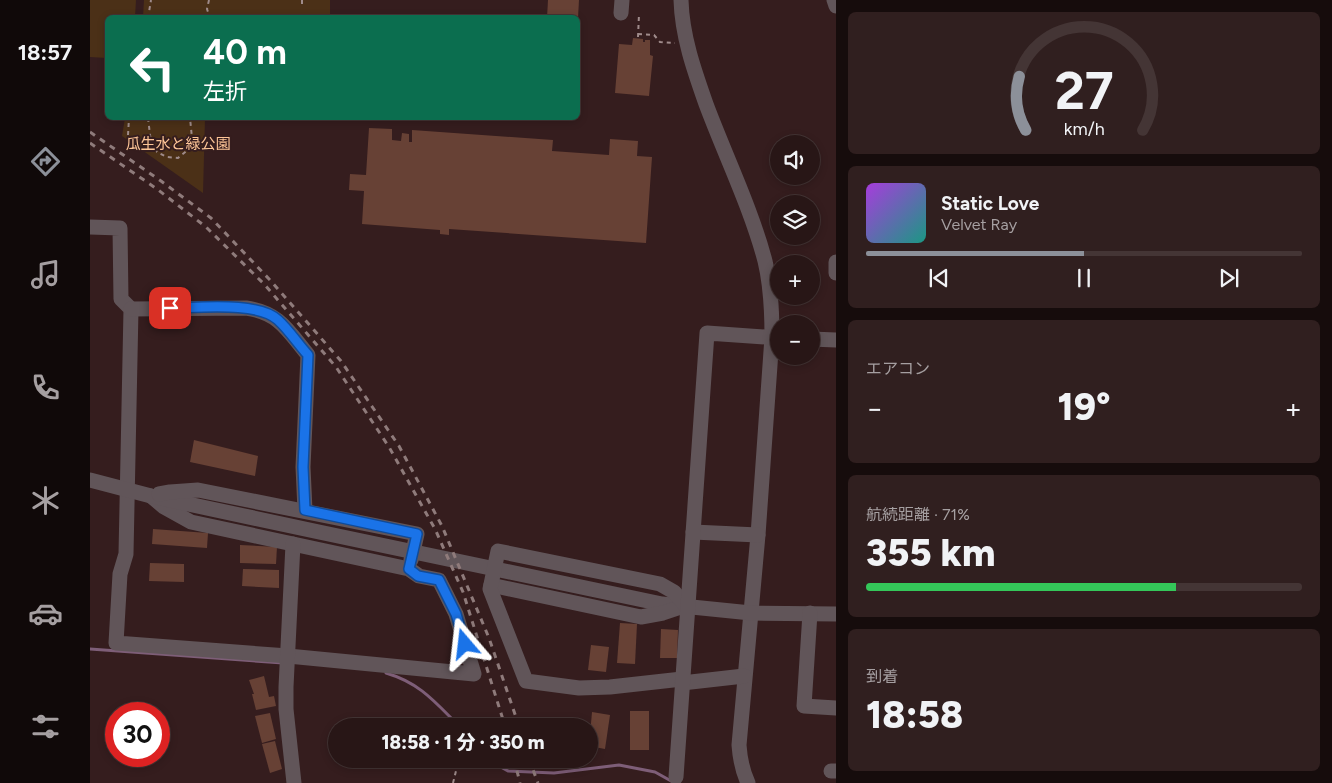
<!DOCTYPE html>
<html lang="ja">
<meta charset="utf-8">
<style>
body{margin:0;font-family:Figtree,"Noto Sans JP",sans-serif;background:#301f1f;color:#f1f3f6;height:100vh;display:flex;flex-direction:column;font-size:19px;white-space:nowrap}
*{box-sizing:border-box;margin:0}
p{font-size:16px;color:#a59fa1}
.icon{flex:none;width:28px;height:28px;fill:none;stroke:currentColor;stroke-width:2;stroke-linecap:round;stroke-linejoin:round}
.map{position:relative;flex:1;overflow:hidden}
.side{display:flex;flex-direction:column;gap:12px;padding:12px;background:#160c0c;width:496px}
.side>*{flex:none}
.banner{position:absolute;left:15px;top:15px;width:475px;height:105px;border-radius:8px;box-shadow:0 2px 8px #0003,0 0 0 1px #443535;background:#0b6e4f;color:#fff;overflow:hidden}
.tools{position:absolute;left:680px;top:135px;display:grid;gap:10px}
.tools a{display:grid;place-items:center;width:50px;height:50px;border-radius:50%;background:#281616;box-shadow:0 2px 8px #0003,0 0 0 1px #443535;font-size:25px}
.speed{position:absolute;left:15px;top:702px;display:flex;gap:10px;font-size:25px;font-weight:700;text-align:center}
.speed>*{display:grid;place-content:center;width:65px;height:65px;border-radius:50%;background:#281616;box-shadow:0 2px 8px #0003,0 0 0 1px #443535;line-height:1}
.speed .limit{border:8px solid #d22;background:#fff;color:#111}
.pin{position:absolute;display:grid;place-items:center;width:42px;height:42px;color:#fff;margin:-21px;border-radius:10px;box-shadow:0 2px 8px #0006}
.me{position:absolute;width:55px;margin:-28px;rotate:343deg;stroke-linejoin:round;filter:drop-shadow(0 0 4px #0008)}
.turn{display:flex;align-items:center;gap:18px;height:105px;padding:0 15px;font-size:22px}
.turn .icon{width:65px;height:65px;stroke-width:2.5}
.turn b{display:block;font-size:35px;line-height:42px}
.big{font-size:38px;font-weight:800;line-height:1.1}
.side .tile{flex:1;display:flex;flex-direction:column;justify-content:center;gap:8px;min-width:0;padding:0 18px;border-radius:8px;background:#301f1f}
.side .dial{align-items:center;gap:0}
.dial svg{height:130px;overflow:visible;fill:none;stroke:#443535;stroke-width:7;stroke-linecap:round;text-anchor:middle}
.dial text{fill:#f1f3f6;stroke:none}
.song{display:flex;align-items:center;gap:15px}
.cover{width:60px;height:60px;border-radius:8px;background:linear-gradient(135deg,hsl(280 70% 55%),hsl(170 70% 35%))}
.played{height:5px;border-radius:2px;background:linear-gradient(90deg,#8c9099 50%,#443535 50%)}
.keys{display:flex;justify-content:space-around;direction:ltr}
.heat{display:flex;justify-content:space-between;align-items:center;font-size:28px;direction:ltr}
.charge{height:8px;border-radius:4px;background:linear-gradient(90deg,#34c759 71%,#443535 0)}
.trip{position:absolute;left:238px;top:718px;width:270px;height:50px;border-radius:25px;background:#281616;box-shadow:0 2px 8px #0003,0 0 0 1px #443535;font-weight:800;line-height:50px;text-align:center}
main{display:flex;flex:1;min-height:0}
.tabs{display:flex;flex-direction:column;width:90px;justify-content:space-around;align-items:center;background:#100909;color:#a59fa1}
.tabs .icon{width:35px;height:35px}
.tabs .selected{color:#8c9099}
.tabs b{font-size:22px;color:#f1f3f6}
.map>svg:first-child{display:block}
.green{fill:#4b3017}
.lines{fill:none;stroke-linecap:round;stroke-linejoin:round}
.stream{stroke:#7e5e78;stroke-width:3}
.building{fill:#674135}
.path{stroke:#9f8b8b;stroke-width:2;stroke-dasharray:4 4;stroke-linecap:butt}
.minor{stroke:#615559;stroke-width:15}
.rail{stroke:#8f7b7b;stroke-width:3;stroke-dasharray:6 6;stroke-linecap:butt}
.route-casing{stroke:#114b97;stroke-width:12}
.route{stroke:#1a73e8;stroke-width:9}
.labels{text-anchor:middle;stroke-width:4;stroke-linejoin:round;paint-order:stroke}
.park-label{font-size:15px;fill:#fdc597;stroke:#351d1e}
</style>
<main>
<nav class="tabs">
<b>18:57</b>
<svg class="icon selected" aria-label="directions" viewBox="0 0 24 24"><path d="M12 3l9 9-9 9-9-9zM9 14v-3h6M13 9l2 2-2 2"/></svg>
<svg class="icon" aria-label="music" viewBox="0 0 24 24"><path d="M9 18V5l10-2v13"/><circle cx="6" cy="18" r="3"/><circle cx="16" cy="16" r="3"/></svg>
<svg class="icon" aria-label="phone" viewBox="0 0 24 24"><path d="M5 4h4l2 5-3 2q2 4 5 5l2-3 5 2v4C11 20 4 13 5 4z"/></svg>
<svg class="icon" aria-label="climate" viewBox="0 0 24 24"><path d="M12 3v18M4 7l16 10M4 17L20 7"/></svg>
<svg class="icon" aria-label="car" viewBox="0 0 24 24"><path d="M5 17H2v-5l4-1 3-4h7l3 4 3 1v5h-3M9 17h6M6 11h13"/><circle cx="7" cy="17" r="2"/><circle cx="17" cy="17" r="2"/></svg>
<svg class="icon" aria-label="filters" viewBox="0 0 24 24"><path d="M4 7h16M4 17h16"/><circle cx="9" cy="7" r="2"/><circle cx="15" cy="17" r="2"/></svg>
</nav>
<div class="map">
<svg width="746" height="783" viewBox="0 0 746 783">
<rect width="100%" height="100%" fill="#351d1e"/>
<g class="green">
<polygon points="0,0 46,0 45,17 18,18 17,58 0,57"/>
<polygon points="54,0 240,0 240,17 53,17"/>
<polygon points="35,118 115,118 113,193 32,136"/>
</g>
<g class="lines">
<g class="stream">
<polyline points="0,649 193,663"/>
<path d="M296,673C330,683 345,702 369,726"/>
<polyline points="401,759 407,765 418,771 464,773 529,765 565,772 583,782"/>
</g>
</g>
<g class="building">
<polygon points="458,0 489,0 488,18 457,18"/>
<polygon points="543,38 553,39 553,42 555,42 555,40 560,40 560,55 563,56 559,96 525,93 529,44 542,45"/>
<polygon points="279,128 302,129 302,140 311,141 312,133 319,134 319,142 322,142 322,130 463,140 462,151 519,155 520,139 548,141 547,156 562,157 556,243 359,229 359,235 350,234 350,230 272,224 274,191 259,190 260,174 276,175"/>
<polygon points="104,440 168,456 165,476 100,462"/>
<polygon points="63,529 118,533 117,548 62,544"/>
<polygon points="150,545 187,547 186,564 150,563"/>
<polygon points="60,563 94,564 94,582 59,581"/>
<polygon points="153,569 189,570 189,588 152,586"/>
<polygon points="530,623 547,624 545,664 527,663"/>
<polygon points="571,629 588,630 587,658 570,658"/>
<polygon points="501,645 519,647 516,672 498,670"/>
<polygon points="174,676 179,697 184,696 186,706 166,710 162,694 164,694 159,680"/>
<rect x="540" y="711" width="19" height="39"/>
<polygon points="502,712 520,715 515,749 499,746"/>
<polygon points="180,713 186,739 172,743 165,716"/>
<polygon points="185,741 192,769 180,773 172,744"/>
</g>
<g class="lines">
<g class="path">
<polyline points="119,0 117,9 120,18"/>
<polyline points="212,0 212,4"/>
<polyline points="58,18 61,0"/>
<polyline points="548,34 564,35 570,42 585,43"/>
<polyline points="548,37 549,14"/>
<polyline points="58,118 61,143 67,152 77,157 88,158 99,149 102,138 100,118"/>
<polyline points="38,135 39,118"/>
<polyline points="363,783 367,767 393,760"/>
</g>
<g class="minor">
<path d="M591,0C592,36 604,70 616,104C635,155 661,208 675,261C681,286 682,312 682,337L668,535L649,745C650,759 652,770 658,783"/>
<polyline points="744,0 746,6"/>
<polyline points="531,13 532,0"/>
<polyline points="0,227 30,228 31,299 41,309 36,554 30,574 26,643 198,656 384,674 366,614 349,580 329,576 319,569 101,522 74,507 61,496"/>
<polyline points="746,262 746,273"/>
<path d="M41,309L156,308C190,313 198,331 218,355L213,467L215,510"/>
<polyline points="721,339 746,340"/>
<polyline points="0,480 61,496 229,532 572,604 661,613 746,614"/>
<polyline points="69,494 80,492 108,490 327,534 321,560"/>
<polyline points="603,532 668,535"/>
<polyline points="203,544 196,687 196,709 204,783"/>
<polyline points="401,585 551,617 573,613 588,608"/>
<polyline points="720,613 714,706 746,708"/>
<polyline points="592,679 520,687 489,688 436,681 400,589 408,551 570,584 584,592 597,607"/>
<polyline points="592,683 654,676"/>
<polyline points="741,771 746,771"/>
<polyline points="586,777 617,333 689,338"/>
</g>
<g class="rail">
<polyline points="0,132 71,181 121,218 180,280 251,361 309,446 352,526 399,638 429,726"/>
<polyline points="0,143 67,189 116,227 174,284 246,367 299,447 345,529 373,592 415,726"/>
<polyline points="424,759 430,783"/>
<polyline points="439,759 448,783"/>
</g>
</g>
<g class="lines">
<g class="route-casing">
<path id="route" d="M80,308C107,308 168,301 188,320C199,330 208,344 218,355L213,467L215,510L327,534L319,569L328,576L349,580L366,614L375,644"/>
</g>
<use href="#route" class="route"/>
</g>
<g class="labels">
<g class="park-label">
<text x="88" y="149">瓜生水と緑公園</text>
</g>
</g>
</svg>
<div class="tools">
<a><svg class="icon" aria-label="sound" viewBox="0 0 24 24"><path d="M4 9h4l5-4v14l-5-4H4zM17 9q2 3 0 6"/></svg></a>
<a><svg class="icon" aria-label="layers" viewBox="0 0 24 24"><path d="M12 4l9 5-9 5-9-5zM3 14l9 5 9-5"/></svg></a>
<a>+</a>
<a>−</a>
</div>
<div class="speed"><div class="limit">30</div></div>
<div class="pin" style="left:80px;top:308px;background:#d93025"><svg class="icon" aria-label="arrive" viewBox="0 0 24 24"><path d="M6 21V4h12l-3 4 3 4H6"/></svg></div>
<svg class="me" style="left:375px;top:644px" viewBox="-20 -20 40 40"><path d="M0-17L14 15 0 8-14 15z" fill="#1a73e8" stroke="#fff" stroke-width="4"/></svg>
<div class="trip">18:58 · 1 分 · 350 m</div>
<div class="banner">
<div class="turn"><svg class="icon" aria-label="left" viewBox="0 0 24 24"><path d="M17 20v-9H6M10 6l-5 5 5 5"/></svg><div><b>40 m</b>左折</div></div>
</div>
</div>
<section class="side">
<div class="tile dial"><svg viewBox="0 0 100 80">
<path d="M14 69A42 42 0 1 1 86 69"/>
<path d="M14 69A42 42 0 0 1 10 36" stroke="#8c9099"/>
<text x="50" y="56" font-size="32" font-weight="700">27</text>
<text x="50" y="72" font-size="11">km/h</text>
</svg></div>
<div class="tile">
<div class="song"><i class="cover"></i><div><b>Static Love</b><p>Velvet Ray</p></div></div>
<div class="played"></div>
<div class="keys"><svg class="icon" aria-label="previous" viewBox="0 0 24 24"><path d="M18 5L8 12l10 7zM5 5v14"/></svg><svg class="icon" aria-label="pause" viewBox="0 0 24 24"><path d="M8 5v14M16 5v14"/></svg><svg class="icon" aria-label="next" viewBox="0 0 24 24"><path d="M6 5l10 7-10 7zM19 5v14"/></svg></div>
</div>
<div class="tile"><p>エアコン</p>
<div class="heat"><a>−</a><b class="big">19°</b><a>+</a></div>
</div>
<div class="tile"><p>航続距離 · 71%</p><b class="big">355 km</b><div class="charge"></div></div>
<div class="tile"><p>到着</p><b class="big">18:58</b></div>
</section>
</main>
